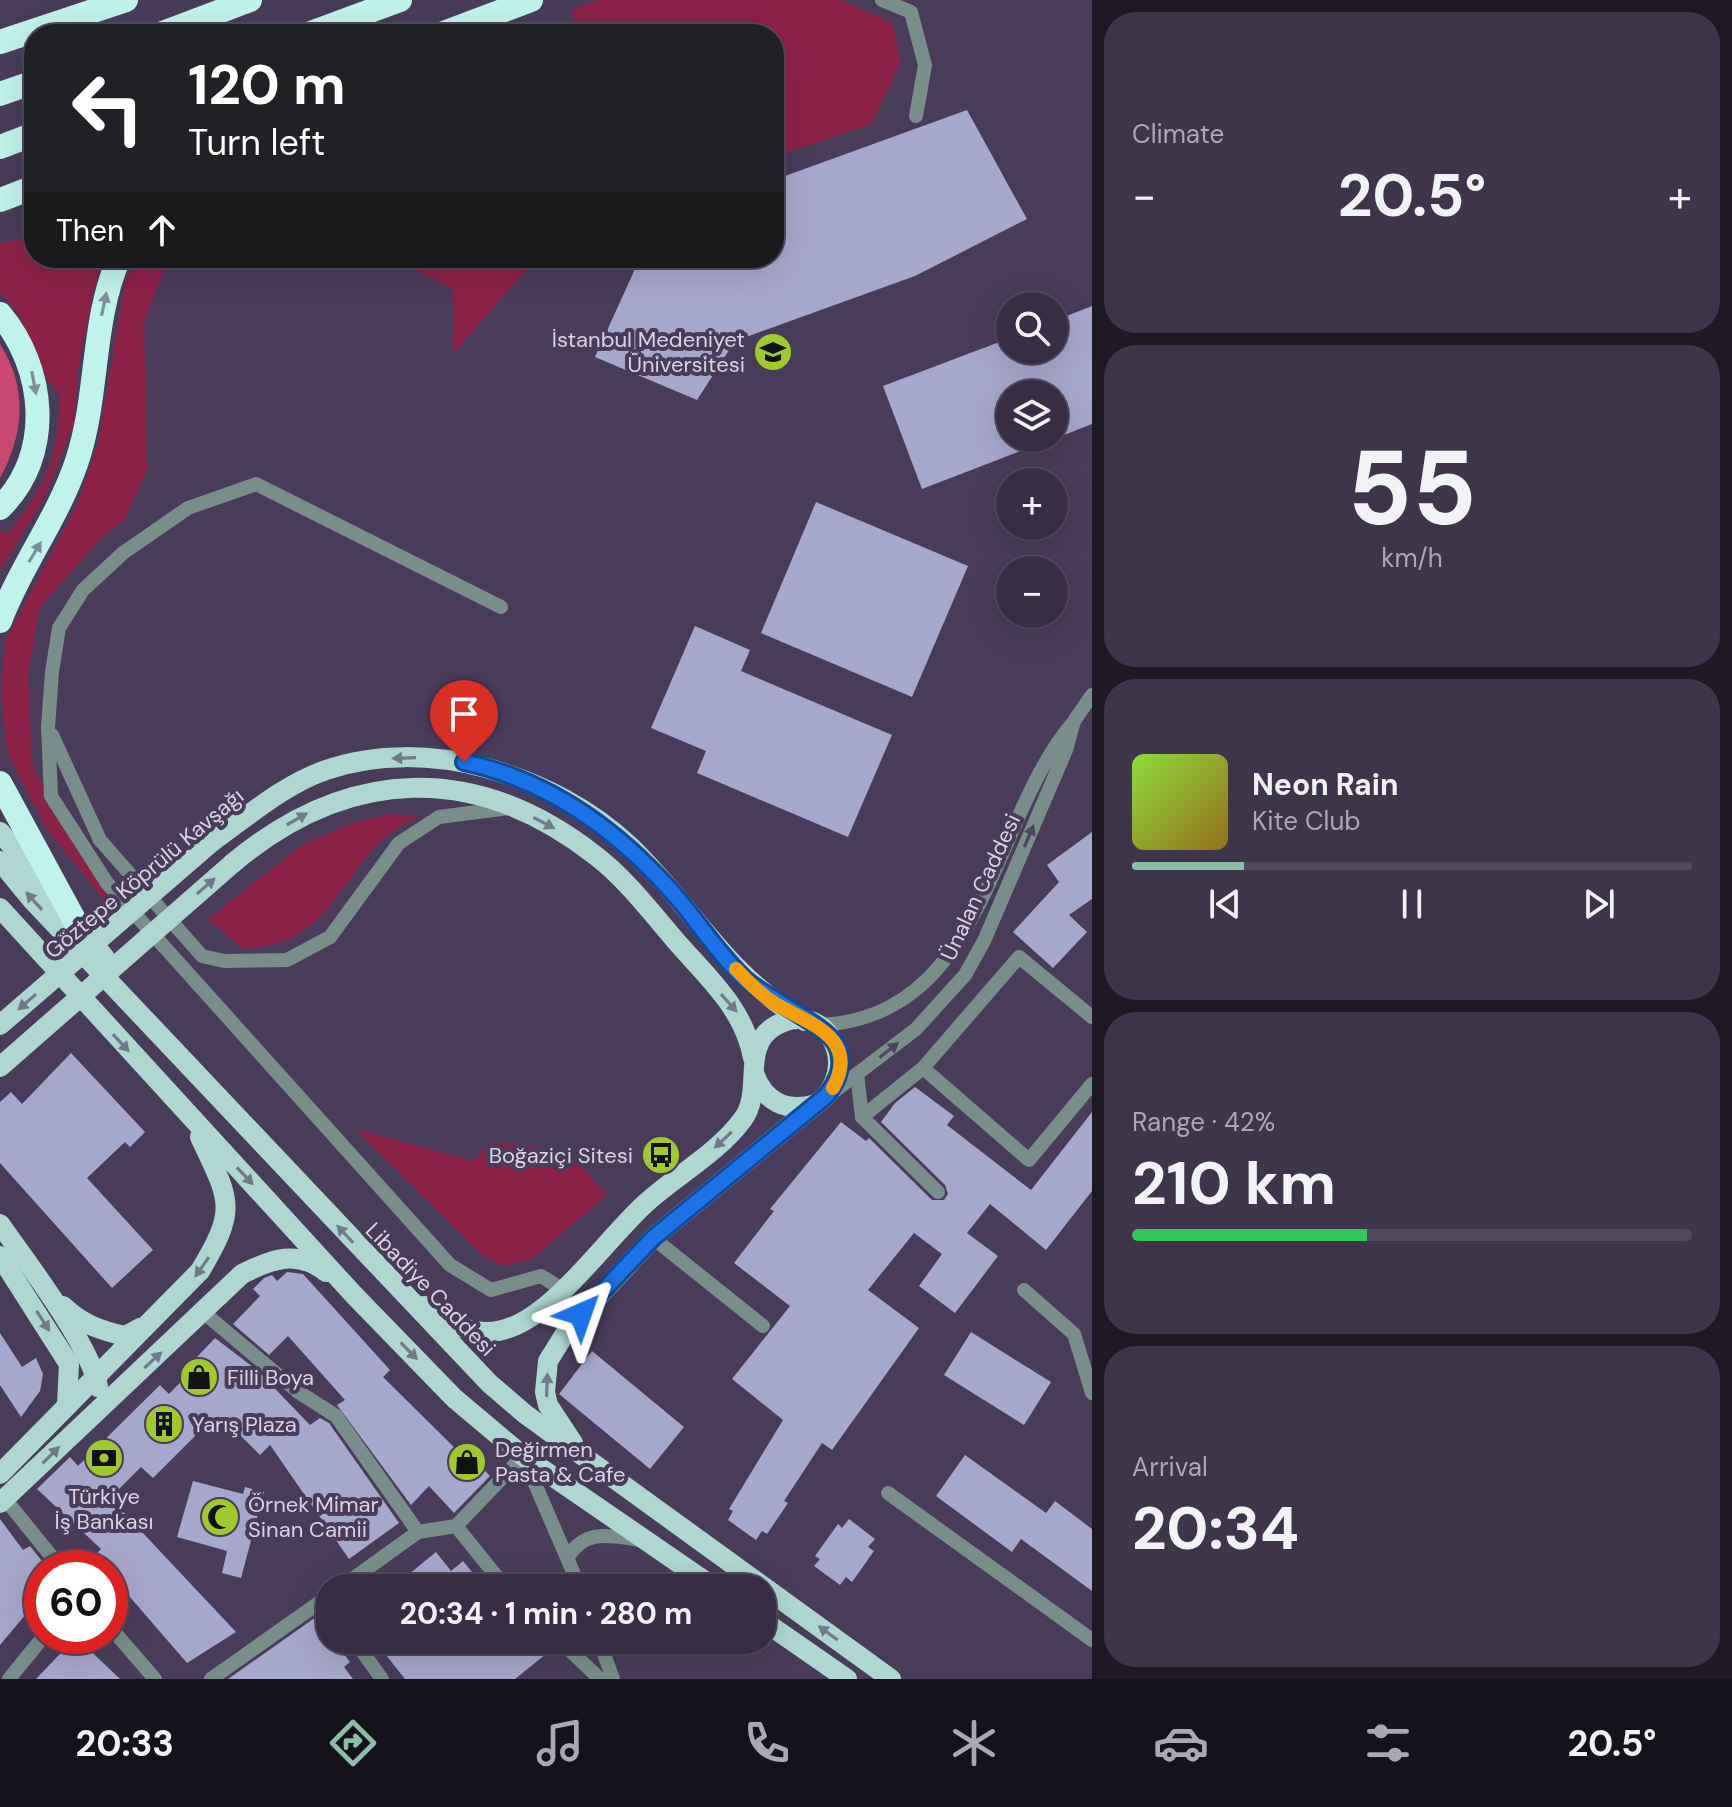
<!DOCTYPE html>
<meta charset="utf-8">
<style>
body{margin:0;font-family:"DM Sans",sans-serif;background:#3e354b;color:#f1f3f6;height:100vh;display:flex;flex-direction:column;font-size:30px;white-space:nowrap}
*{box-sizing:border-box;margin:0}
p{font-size:26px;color:#aaa8b2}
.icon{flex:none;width:44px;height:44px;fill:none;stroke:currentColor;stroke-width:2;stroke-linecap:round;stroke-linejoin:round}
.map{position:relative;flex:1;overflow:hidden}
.panel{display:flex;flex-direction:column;gap:12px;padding:12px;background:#1e1925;width:640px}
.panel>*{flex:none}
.hud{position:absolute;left:24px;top:24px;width:760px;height:244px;border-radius:32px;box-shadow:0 8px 32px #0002,0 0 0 2px #51495d;background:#202124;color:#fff;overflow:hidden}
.fabs{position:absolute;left:996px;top:292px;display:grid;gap:16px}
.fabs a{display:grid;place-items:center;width:72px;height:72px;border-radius:50%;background:#372d44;box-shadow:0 8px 32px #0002,0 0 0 2px #51495d;font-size:40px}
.speed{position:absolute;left:24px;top:1550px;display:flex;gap:16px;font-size:40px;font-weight:700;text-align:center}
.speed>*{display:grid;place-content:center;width:104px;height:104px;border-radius:50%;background:#372d44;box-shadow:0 8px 32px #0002,0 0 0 2px #51495d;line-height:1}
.speed .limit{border:12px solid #d22;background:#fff;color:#111}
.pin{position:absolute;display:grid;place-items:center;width:68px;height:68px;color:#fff;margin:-82px -34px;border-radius:50% 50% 50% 0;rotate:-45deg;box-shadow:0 0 8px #0007}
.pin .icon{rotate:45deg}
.me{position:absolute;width:88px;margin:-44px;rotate:43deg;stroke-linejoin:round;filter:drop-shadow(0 0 6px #0008)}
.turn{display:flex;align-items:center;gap:28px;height:168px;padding:0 32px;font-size:36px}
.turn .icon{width:104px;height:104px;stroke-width:2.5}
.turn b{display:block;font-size:56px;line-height:68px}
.then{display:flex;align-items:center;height:76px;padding:0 32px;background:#0003;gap:16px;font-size:30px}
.big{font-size:60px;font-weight:700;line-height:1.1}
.panel .tile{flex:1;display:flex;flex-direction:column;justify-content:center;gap:12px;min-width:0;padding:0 28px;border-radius:32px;background:#3e354b}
.panel .dial{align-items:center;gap:0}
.dial b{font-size:104px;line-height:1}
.song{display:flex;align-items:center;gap:24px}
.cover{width:96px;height:96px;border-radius:12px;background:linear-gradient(135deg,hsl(90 70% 55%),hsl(40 70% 35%))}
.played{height:8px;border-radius:4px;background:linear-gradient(90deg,#8abfa5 20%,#51495d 20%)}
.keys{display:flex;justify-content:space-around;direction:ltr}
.heat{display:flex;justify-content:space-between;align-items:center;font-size:44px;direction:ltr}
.charge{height:12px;border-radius:6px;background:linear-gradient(90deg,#34c759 42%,#51495d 0)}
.trip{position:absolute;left:316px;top:1574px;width:460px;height:80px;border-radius:32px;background:#372d44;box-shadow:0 8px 32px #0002,0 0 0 2px #51495d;font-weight:700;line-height:80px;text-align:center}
.tab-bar{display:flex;height:128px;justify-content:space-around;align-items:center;background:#16121b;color:#aaa8b2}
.tab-bar .icon{width:56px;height:56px}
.tab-bar .selected{color:#8abfa5}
.tab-bar b{font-size:36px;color:#f1f3f6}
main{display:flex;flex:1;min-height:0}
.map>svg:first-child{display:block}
.green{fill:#8c2148}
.forest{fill:#c94872}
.building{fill:#a6a7cc}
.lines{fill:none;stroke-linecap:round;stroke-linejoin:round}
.minor{stroke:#798e8a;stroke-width:14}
.major{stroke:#add7d0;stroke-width:20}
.highway{stroke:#c0f3eb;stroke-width:24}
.major-bridge{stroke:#add7d0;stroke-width:20}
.oneway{fill:#7f8e9c}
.oneway2{fill:#717a8a}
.oneway3{fill:#4e4460}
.route-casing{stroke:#114b97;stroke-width:20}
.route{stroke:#1a73e8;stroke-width:14}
.slow{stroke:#f59e0b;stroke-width:14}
.labels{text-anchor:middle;stroke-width:8;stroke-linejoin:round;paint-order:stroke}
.poi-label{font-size:22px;fill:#dad3e5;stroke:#493c5b;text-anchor:start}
.street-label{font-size:22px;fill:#dad3e5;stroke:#493c5b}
</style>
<main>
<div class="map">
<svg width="1092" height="1679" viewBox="0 0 1092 1679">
<rect width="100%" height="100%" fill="#493c5b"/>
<g class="green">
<polygon points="600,0 841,0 892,23 901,62 871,124 774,157 774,34 577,34 571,10"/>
<path d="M31,236L34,258H105L94,287L78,369L74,423L44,499L0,571V531L8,534C47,482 58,461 60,394C36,376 32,319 0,292V244Z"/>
<polygon points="138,258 168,258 144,323 147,469 125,519 102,537 40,607 28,673 32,763 65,830 114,897 107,904 46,828 7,752 1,690 6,639 76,507 98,443 125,282"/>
<polygon points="393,258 536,258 453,354 453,289"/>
<path d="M390,814L419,816C409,822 396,828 387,836C331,885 331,943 243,949L208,919L302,845L350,824Z"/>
<path d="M355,1129L473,1161L491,1142C552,1148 566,1145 607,1195L531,1259L505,1266L483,1256Z"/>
</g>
<path class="forest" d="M0,344C28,388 24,434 0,478Z"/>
<g class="building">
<polygon points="967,110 1027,219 915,276 735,341 697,400 595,357 640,258 774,258 774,180"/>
<polygon points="1092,306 1092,424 1054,439 1054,394 1010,394 1010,438 1052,439 922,489 883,386 1010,338 1010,350 1054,350 1054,321"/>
<polygon points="816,502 968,566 912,697 761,633"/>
<polygon points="695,626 750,650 741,671 892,735 848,837 697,773 706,751 651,728"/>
<polygon points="1092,832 1092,899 1069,915 1087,932 1053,968 1013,932 1059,882 1047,865"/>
<polygon points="71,1053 145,1132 130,1147 125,1142 87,1178 153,1250 112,1288 0,1163 0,1102 11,1092 22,1104"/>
<polygon points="915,1087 954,1116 947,1125 1031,1190 1092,1112 1092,1191 1046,1250 990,1204 967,1233 998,1256 955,1313 919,1286 942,1254 914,1233 868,1290 919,1328 832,1450 822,1443 784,1501 788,1503 767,1534 762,1531 756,1540 728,1520 733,1511 729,1509 783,1420 732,1379 790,1306 734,1263 774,1211 770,1209 841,1122 866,1141 869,1138 932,1200 944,1200 948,1194 945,1185 881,1122 895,1103"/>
<polygon points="287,1272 303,1274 390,1370 383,1377 464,1457 468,1453 490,1476 454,1513 429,1486 411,1505 337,1405 345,1400 288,1336 269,1355 233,1324 260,1296 253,1289 264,1278 272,1275 277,1281"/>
<polygon points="971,1332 1051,1382 1024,1425 944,1375"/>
<polygon points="0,1333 22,1367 36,1358 43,1374 40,1391 21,1417 0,1385"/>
<polygon points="215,1338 257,1370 310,1425 320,1418 329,1423 399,1523 349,1559 270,1445 260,1455 222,1417 205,1434 208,1423 153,1478 141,1467 110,1498 236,1632 187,1663 110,1574 110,1568 105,1568 94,1556 101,1549 37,1489 70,1457 78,1466 160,1385 169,1394 199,1363 195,1359"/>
<polygon points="592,1351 684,1427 650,1469 559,1394"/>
<polygon points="965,1455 1046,1513 1055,1501 1092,1529 1092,1591 1021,1539 1012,1552 936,1496"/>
<polygon points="193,1481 243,1494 245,1487 264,1492 241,1578 222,1573 227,1551 177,1537"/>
<polygon points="0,1519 23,1550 30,1546 42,1561 42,1595 0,1645"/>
<polygon points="849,1519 875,1539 868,1547 874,1551 852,1582 846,1577 840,1585 814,1566 820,1559 815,1556 838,1524 842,1528"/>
<polygon points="436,1552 451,1571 463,1561 477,1578 473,1580 479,1588 392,1588"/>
<polygon points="316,1617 350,1662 344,1667 353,1679 228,1679"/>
<polygon points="76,1637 120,1679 36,1679"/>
<polygon points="374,1640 534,1640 546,1654 515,1679 405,1679"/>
</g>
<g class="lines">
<g class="minor">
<polyline points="882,0 911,12 925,65 916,116"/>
<polyline points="501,607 256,484 188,508 123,553 83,590 59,628 52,672 48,727 51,796 107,883 450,1265 491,1290 541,1276 562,1289"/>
<polyline points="52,735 100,840 202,956 224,961 287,960 330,937 399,843 439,817 509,808"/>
<path d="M818,1025C985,1018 988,826 1071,725"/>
<polyline points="923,1068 1029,1160 1092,1084"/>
<polyline points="857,1074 862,1117 938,1192"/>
<polyline points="832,1093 916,1029 965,975 984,941 1066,750 1074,721 1092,695"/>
<polyline points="862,1117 923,1068 1019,957 1092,1017"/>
<polyline points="653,1238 763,1326"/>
<polyline points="1024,1290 1074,1334 1092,1393"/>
<polyline points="203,1312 297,1391 336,1416 418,1532"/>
<polyline points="888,1493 1092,1640"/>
<polyline points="5,1499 61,1568"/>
<polyline points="456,1526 506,1588"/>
<path d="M568,1557C586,1528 611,1536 641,1540"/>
<polyline points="340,1588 418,1532 456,1526 523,1456 580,1588"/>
<polyline points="110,1627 155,1679"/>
<polyline points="354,1640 382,1679"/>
<polyline points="559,1640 600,1679"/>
<polyline points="599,1640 613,1679"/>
<polyline points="9,1679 44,1636"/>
<polyline points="211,1679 330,1595"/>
</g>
<g class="major">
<polyline points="0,832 105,958"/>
<path d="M213,841C248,816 285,784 326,770C426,735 555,775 630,846C695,909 723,973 805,1021"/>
<polyline points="0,861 32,900 489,1383 525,1414 891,1679"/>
<path d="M233,863C348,767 475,761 596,856C625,878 651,912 675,940C707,977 744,1008 753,1058"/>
<polyline points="0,908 354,1295 454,1398 523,1456 715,1588"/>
<path d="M754,1073C764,1102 787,1113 816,1104"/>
<path d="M0,1224C26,1261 91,1346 98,1387"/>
<polyline points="0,1256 69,1364 67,1404"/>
<path d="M63,1306C82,1324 99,1330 125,1336L140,1328"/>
<path d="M424,1306C454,1324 477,1342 514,1326C560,1307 609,1236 647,1202C678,1174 718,1153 743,1119C764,1090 740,1047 775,1026C821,999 858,1056 826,1096L653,1238L568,1329L548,1361L545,1392L548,1405L573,1443"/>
<path d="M0,1474L200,1271C238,1208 230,1201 200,1137"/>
<path d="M0,1503L242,1274C272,1259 297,1249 326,1272"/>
<polyline points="762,1620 847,1679"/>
</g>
<g class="highway">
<polyline points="160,34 250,0"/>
<polyline points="308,34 400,0"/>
<polyline points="441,34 531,0"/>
<polyline points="0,42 126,0"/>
<polyline points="0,94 34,82"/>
<polyline points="0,147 34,134"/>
<polyline points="0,200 34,187"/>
<path d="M0,314C46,369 54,455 0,508"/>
<path d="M0,621C21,565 58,518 77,461C99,395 91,322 119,258"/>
<polyline points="0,783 76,923"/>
</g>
<g class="major-bridge">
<polyline points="0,1025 213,841"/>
<polyline points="0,1067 233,863"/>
</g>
</g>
<defs><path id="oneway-solid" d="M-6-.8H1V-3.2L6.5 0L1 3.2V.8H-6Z" transform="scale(2)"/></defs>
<g class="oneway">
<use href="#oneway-solid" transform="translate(104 304) rotate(-78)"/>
<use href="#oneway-solid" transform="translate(34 383) rotate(79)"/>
<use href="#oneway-solid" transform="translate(35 552) rotate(-59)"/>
</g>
<g class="oneway2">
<use href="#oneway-solid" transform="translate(404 758) rotate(178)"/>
<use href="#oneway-solid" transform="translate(297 819) rotate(-30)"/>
<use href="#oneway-solid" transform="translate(544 823) rotate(28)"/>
<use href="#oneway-solid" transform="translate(206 886) rotate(-41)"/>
<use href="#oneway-solid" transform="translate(34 901) rotate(-132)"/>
<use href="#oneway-solid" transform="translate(27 1002) rotate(139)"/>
<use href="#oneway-solid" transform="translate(729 1003) rotate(48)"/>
<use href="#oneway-solid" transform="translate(121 1043) rotate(47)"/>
<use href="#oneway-solid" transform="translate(723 1140) rotate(137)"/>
<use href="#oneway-solid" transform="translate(245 1176) rotate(47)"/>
<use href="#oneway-solid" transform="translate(345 1234) rotate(-133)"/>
<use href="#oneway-solid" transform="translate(202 1267) rotate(125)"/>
<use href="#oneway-solid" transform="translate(43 1321) rotate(57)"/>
<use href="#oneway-solid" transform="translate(409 1351) rotate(46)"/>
<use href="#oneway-solid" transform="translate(153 1360) rotate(-43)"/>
<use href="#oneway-solid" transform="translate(547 1385) rotate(-88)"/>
<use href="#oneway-solid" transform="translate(51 1455) rotate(-45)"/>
<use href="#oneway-solid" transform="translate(828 1633) rotate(-144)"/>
</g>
<g class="oneway3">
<use href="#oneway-solid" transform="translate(1029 836) rotate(-67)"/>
<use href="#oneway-solid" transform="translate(889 1050) rotate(-38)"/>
</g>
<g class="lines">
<g class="route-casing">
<path id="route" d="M464,762C552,781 621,832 679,900C701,926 720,956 745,979C767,999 828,1026 837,1046C845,1065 838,1081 826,1096L653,1238L581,1314"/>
</g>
<use href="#route" class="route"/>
<path class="slow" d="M736,969C747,981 760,994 774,1003C807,1023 861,1037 833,1088"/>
</g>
<defs>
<g id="university-disc" transform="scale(2)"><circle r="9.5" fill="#a0c92b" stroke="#493c5b"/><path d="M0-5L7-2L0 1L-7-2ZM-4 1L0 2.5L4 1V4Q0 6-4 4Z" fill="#111"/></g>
<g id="bus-disc" transform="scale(2)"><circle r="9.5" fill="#a0c92b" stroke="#493c5b"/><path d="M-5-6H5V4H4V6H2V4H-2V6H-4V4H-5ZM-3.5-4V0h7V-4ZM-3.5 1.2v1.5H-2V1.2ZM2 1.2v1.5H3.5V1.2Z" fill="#111"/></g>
<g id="shop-disc" transform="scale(2)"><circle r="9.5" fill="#a0c92b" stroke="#493c5b"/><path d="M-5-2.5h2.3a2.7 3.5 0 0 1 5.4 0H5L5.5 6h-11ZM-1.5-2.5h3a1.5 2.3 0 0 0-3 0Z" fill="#111"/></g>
<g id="building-disc" transform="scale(2)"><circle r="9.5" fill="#a0c92b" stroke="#493c5b"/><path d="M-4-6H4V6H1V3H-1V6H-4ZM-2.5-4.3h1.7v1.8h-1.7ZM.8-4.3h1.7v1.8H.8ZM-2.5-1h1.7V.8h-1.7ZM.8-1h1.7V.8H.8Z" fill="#111"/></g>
<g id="bank-disc" transform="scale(2)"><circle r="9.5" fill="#a0c92b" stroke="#493c5b"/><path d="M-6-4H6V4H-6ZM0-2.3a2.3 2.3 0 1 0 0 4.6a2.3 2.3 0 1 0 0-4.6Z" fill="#111"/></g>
<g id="mosque-disc" transform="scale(2)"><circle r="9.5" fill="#a0c92b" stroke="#493c5b"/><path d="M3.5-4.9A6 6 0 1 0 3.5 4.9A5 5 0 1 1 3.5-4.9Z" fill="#111"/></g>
</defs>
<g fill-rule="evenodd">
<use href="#university-disc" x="773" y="352"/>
<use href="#bus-disc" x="661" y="1155"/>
<use href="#shop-disc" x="199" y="1377"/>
<use href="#building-disc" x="164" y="1424"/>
<use href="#bank-disc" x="104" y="1458"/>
<use href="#shop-disc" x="467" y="1462"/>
<use href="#mosque-disc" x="220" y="1517"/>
</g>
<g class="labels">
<g class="poi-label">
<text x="745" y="347" text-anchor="end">İstanbul Medeniyet<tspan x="745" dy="25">Üniversitesi</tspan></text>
<text x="633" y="1163" text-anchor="end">Boğaziçi Sitesi</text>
<text x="227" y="1385">Filli Boya</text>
<text x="192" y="1432">Yarış Plaza</text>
<text x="495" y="1457">Değirmen<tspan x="495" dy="25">Pasta &amp; Cafe</tspan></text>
<text x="104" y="1504" text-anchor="middle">Türkiye<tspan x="104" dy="25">İş Bankası</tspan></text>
<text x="248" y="1512">Örnek Mimar<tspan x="248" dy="25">Sinan Camii</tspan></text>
</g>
<g class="street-label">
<text transform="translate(144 873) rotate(-40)" y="8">Göztepe Köprülü Kavşağı</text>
<text transform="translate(980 887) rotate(-65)" y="8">Ünalan Caddesi</text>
<text transform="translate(431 1289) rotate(46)" y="8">Libadiye Caddesi</text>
</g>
</g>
</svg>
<div class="fabs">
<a><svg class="icon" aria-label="search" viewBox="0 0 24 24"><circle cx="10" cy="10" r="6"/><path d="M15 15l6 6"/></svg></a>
<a><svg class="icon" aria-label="layers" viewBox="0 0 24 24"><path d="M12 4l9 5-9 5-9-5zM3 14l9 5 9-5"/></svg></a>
<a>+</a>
<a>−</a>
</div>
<div class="speed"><div class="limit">60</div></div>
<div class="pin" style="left:464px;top:762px;background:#d93025"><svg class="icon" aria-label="arrive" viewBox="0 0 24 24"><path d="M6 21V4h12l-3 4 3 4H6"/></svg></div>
<svg class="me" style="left:581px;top:1314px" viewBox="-20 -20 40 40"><path d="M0-17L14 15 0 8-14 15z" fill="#1a73e8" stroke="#fff" stroke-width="4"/></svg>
<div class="trip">20:34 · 1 min · 280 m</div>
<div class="hud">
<div class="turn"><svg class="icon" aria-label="left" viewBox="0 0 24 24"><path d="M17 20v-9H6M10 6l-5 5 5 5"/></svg><div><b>120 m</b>Turn left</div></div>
<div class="then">Then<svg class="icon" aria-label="ahead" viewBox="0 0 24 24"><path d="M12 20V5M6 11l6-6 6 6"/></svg></div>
</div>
</div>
<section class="panel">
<div class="tile"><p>Climate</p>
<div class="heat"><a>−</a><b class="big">20.5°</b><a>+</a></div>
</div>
<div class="tile dial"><b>55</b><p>km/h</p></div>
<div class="tile">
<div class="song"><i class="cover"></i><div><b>Neon Rain</b><p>Kite Club</p></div></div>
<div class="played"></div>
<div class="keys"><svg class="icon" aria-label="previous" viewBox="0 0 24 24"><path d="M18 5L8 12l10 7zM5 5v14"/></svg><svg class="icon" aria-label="pause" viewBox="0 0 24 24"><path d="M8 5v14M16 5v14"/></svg><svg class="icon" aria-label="next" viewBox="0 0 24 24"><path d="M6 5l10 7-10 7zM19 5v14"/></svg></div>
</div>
<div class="tile"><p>Range · 42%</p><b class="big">210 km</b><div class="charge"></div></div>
<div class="tile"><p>Arrival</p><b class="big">20:34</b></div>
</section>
</main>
<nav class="tab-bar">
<b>20:33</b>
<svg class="icon selected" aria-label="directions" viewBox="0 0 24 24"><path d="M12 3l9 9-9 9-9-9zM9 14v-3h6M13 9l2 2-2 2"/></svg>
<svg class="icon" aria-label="music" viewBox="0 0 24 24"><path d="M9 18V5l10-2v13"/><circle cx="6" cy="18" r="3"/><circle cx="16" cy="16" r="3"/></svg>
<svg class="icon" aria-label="phone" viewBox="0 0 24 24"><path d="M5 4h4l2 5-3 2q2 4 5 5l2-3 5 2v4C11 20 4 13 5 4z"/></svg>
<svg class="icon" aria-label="climate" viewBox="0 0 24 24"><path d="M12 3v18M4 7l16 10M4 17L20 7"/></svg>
<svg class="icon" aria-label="car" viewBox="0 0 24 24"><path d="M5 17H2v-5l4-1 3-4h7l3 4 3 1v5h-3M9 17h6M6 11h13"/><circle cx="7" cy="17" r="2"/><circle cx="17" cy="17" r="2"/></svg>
<svg class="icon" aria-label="filters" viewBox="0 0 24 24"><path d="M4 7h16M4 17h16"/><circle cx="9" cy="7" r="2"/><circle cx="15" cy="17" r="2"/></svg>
<b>20.5°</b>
</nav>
